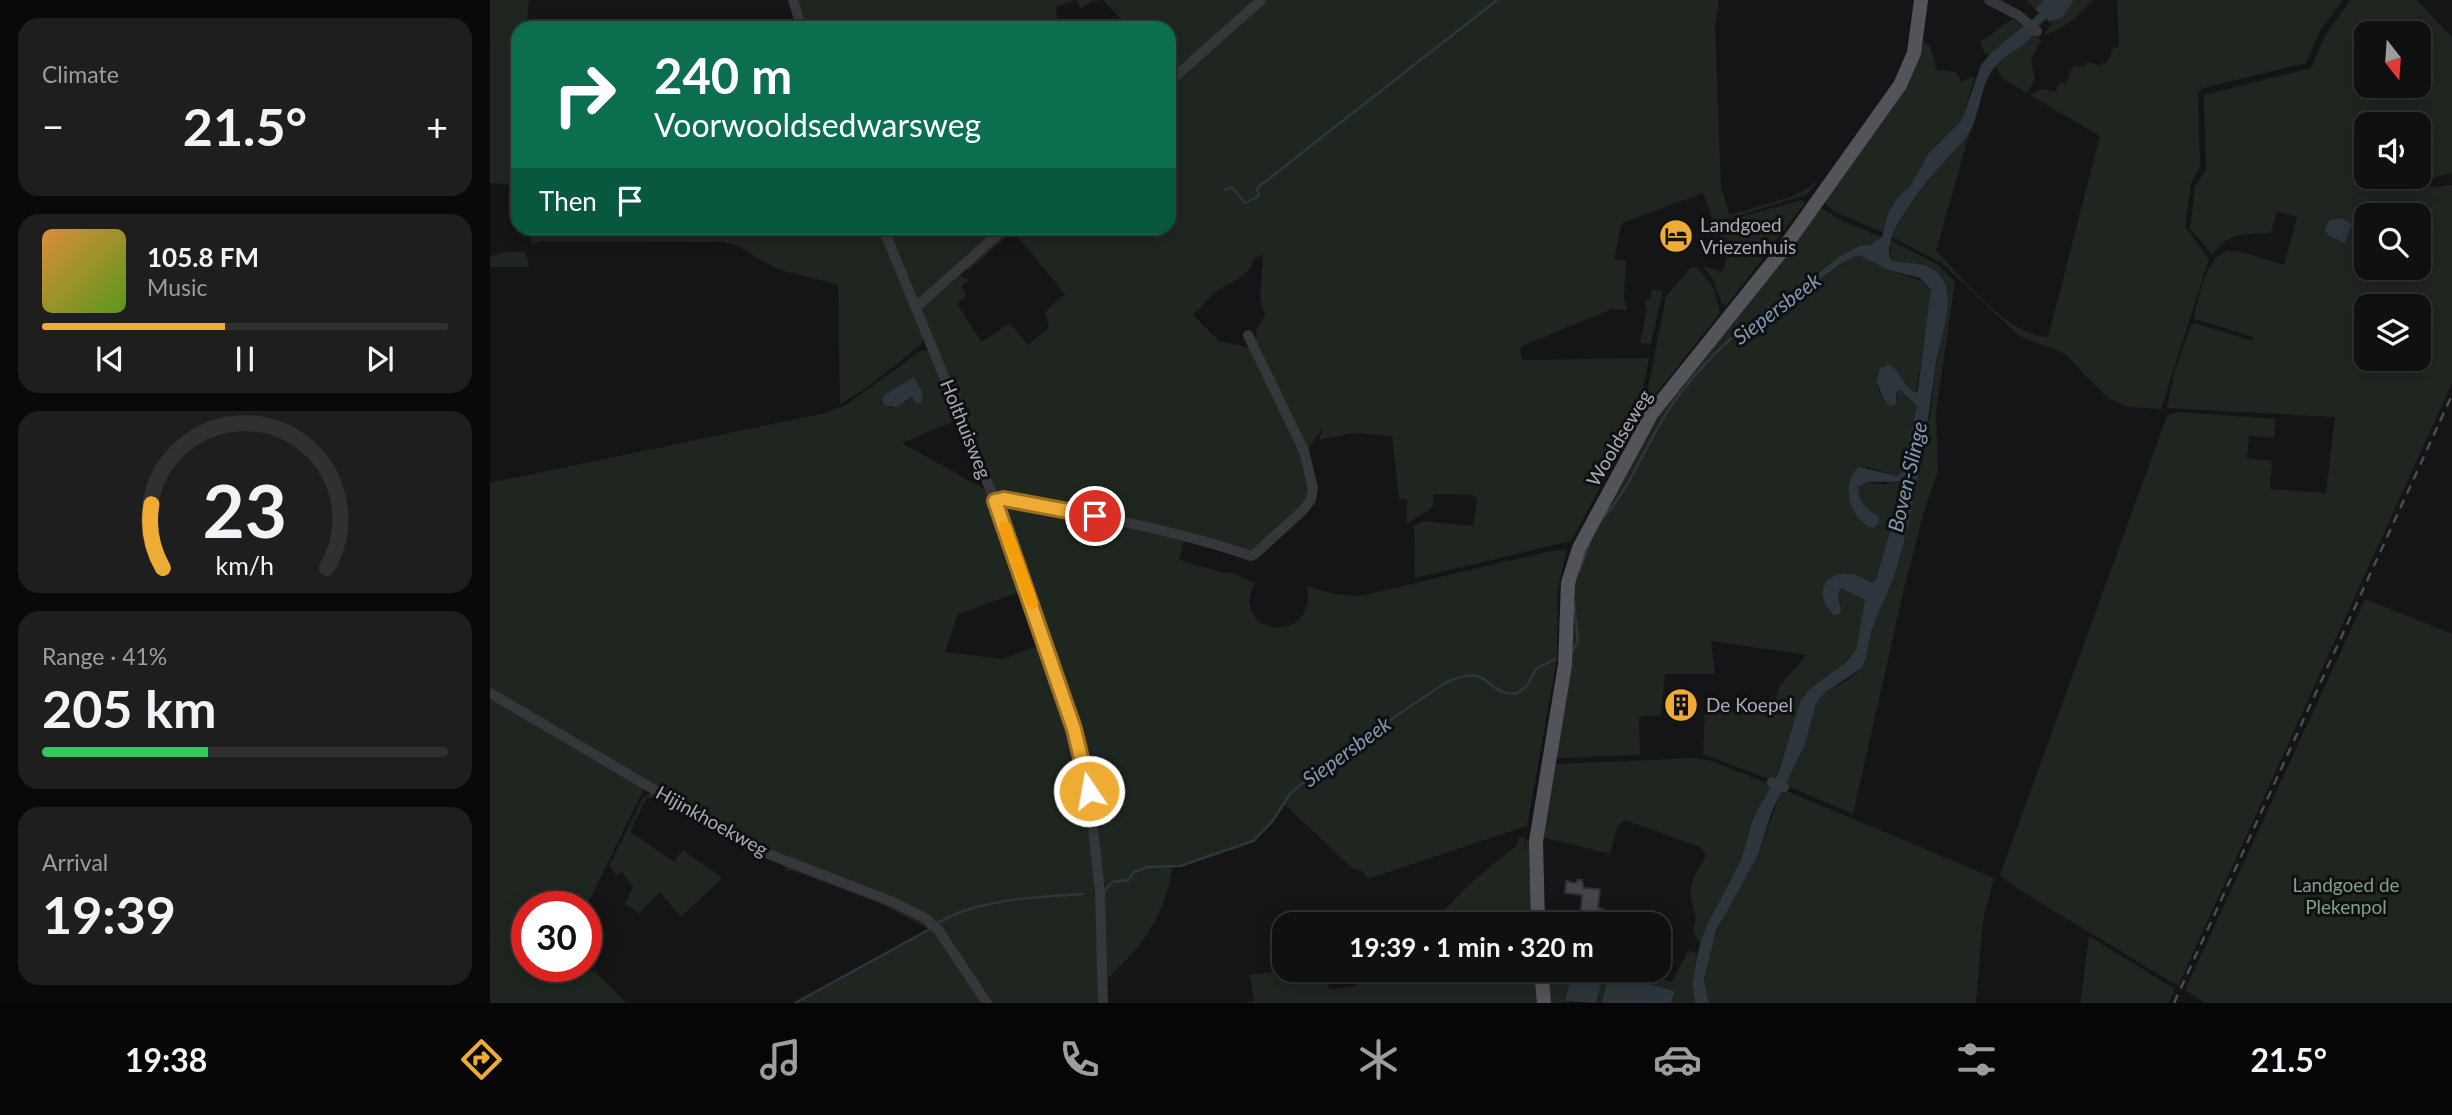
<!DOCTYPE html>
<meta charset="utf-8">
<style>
body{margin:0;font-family:Lato,sans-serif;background:#1e1e1f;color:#f1f3f6;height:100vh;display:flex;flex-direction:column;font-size:26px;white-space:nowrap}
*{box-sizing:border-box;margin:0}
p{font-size:23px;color:#9c9d9f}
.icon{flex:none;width:38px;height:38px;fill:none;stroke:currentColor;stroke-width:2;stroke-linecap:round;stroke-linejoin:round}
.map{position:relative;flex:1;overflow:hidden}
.drawer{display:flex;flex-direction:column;gap:18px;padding:18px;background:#090909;width:490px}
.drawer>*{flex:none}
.guide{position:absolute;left:21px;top:21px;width:665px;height:214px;border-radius:21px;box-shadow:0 4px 18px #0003,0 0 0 2px #303031;background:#0b6e4f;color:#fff;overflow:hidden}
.needle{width:46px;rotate:163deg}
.controls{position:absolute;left:1864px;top:21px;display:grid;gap:14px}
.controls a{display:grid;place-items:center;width:77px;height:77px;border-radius:14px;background:#101011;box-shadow:0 4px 18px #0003,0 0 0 2px #303031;font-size:35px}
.speed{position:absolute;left:21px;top:891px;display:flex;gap:14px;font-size:35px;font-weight:700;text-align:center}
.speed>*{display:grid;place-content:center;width:91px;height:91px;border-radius:50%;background:#101011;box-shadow:0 4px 18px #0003,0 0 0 2px #303031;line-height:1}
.speed .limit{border:10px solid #d22;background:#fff;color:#111}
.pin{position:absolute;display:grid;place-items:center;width:60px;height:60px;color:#fff;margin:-30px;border:4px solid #fff;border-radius:50%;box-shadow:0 2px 7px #0007}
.me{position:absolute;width:77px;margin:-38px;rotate:348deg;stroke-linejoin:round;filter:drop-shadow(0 0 5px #0008)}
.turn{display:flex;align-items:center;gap:24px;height:147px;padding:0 28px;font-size:32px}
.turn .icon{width:91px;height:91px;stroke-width:2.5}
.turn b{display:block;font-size:49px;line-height:60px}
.then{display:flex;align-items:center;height:66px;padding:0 28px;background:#0003;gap:14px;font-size:26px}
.big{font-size:52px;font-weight:700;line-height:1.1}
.drawer .tile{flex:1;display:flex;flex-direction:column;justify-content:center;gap:10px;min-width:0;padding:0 24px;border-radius:21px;background:#1e1e1f}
.drawer .dial{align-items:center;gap:0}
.dial svg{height:182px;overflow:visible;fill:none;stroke:#303031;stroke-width:7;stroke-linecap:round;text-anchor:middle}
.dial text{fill:#f1f3f6;stroke:none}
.song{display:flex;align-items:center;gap:21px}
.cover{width:84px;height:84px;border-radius:10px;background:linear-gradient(135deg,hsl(30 70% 55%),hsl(90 70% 35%))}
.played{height:7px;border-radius:4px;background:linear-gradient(90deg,#eeac35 45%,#303031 45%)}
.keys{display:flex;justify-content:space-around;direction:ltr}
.heat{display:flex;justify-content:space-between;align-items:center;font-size:38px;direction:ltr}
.charge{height:10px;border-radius:5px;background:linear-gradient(90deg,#34c759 41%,#303031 0)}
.trip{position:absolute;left:782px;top:912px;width:399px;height:70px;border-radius:21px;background:#101011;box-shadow:0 4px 18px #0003,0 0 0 2px #303031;font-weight:700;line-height:70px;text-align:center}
.tabs{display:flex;height:112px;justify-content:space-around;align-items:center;background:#060607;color:#9c9d9f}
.tabs .icon{width:49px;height:49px}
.tabs .selected{color:#eeac35}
.tabs b{font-size:32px;color:#f1f3f6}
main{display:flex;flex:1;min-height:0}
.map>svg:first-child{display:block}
.green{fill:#1f2620;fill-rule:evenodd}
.water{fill:#2d363c}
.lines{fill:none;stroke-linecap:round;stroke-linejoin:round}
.stream{stroke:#2d363c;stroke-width:2.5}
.building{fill:#44454a;stroke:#2f2f33;stroke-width:2}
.minor{stroke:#36373b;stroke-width:10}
.major{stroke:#52545a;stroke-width:14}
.rail{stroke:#4b4d52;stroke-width:2.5;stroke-dasharray:9 7;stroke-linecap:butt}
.route-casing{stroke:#9b7022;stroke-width:18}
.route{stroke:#eeac35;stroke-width:12}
.slow{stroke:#f59e0b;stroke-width:12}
.labels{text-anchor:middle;stroke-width:6;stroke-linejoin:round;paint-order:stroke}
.poi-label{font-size:19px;fill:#a7acb6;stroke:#101012;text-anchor:start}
.street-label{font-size:19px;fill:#a7acb6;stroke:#101012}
.park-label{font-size:19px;fill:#7ea180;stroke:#101012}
.water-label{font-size:21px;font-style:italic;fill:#7e9ab1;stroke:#101012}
</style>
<main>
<section class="drawer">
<div class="tile"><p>Climate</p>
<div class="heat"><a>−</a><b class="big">21.5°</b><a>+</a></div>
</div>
<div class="tile">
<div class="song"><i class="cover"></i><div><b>105.8 FM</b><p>Music</p></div></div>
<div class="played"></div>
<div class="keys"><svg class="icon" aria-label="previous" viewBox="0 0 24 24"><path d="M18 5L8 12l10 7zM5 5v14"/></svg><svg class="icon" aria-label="pause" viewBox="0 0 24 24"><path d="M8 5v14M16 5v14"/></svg><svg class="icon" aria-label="next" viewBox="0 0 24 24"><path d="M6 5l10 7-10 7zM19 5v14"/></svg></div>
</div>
<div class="tile dial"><svg viewBox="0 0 100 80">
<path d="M14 69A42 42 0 1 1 86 69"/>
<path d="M14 69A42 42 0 0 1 9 41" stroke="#eeac35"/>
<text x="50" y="56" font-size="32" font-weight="700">23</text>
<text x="50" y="72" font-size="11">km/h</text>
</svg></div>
<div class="tile"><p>Range · 41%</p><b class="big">205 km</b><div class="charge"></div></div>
<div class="tile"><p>Arrival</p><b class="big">19:39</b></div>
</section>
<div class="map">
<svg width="1962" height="1003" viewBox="0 0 1962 1003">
<rect width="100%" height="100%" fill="#151517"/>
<g class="green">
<polygon points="0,0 39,0 36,28 28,28 28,185 0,183"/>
<polygon points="308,0 610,0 601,2 591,8 586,0 566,7 568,28 318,28"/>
<polygon points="613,0 763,0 684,73 679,68 679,28 640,28"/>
<path d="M774,0H1229L1225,24L1231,188L1240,215L1303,196L1329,181L1316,195L1224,223L1213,193L1132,223L1124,259L1136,261L1134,298L1137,310L1122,309L1030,347L1032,360L1159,358L1149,412L1138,421L1130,451L1081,541L925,578L924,526L933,521L983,526L987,499L983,495L943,494V506C934,515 924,516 917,525V499H909L902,436L863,433L828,440L833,431L831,430L816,453L765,342L767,329L775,316L770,299L773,255L763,259C761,278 740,281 727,291C719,298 711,308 703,315L729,341L760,348L791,409L819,477L818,499L763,552L506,495L431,308L466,273L479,280L471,287L477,296L467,304L492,342L520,323L538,345L559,328L555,312L575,294L523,231L478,271L476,269L518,228H679V85Z"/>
<path d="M1535,0H1603C1590,13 1574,32 1554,34L1562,24L1556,20L1550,26L1545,21L1551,16L1547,6L1545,9Z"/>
<path d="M1627,0H1853L1830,31L1816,63L1713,88L1708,93L1710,167L1701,183L1695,227L1719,259L1671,409L1638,407L1618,398L1574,353L1529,336L1453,264L1402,237L1414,211L1481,128L1446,251C1474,279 1517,336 1558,337L1610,136L1540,95L1550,89L1566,92L1570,82L1576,84L1584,65L1592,67L1599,62L1611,66L1612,62L1617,63L1623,48L1629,47Z"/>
<path d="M1860,0H1927L1962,37V173L1931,181C1943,191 1949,185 1962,185V383L1688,986L1526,888L1510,875L1677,416L1687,412L1786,419L1784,438L1759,436L1757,458L1782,461L1780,489L1836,493L1845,417L1677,408L1684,373L1701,325L1707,324L1763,341V337L1705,319L1704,315C1710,296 1717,247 1745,251C1761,253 1778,261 1794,265L1807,217L1787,211L1781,233C1756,234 1739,232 1722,254L1700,229L1705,186L1716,170L1714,95L1821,68L1836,34ZM1876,33H1928V86H1876ZM1876,124H1928V177H1876ZM1876,215H1928V268H1876ZM1876,306H1928V359H1876Z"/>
<path d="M1523,19L1534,27L1500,54H1495L1490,41C1504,36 1509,25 1523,19Z"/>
<path d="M1545,33L1551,41L1541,59L1545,80L1537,93L1512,78L1505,67C1518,54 1532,46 1545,33Z"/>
<polygon points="1430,39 1440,46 1447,70 1466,72 1471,82 1485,76 1472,120 1446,145 1421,185 1408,197 1399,211 1394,233 1345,212 1333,202"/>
<polygon points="1312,200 1315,203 1237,305 1232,304 1223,280 1213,266 1232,272 1243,241 1218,232 1239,220"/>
<path d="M1328,206L1354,222L1392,237L1380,245L1370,246L1350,256L1261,321C1300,309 1331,274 1368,255L1399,270L1438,283L1442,295L1426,393C1411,385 1413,368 1394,365L1387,373V386L1396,403L1407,400L1406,392L1410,390L1427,406L1412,472L1407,476L1378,467L1365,469L1370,519L1375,524L1380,512L1370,500L1367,489L1371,483L1396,484L1410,481L1413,485L1386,580L1382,583L1375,579L1335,586C1332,596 1335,603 1340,612L1351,603L1348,593L1351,588L1375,600L1366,650L1348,669L1314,695L1284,781L1213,754L1215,712H1282L1290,685L1317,655L1221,641L1225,674H1175L1171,715L1149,717L1150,755L1066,758L1084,572L1149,441Z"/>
<polygon points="41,228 390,228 434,335 432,344 372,391 350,404 348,285 287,269 246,245 234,242 52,241 42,244"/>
<polygon points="395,228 511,228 430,299 423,296"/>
<polygon points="1400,240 1447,264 1465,282 1446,412 1448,472 1435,508 1413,593 1363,814 1293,784 1311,755 1321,715 1332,694 1358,680 1372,668 1384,624 1406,569 1425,495 1442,403 1445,370 1456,313 1454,282 1441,267 1401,260"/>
<polygon points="35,251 39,267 0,267 0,257 11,253"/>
<polygon points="1207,267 1224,289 1230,313 1154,409 1176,296 1200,268"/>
<polygon points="1162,289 1173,291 1161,344 1150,343 1157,309 1154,302 1160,298"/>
<path d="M432,350L441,351L469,419L412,443L498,491L535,590L468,614L455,652L512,659L554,644L583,732L602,832L610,1003H501L449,926L271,848L0,690V483L335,413L356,405ZM424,377L433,393L432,400L423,396L409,406L400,408L392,399L394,395Z"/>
<path d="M516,503L695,537L689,560L735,573L739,572L765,583C737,635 828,648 817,586L844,594L870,596L1056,552L1077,549L1068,587L1067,658L1037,826L878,879L871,871L863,869L794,804L781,822L762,841L683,867C673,918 655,944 617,979L602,791L510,506Z"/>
<polygon points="1875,599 1962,634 1962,1003 1715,1003 1695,990"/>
<polygon points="0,697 154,789 96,907 77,903 75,906 37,906 37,966 96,966 101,972 105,971 136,1003 0,1003"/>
<path d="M1206,758L1221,761L1283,785L1263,819L1251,860L1218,923L1210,944L1203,931C1208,911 1204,916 1201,898C1198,883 1210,867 1216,855L1210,847L1135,820L1128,825L1120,854L1051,837L1062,768L1067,764Z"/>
<polygon points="1292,789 1504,878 1493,920 1486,1003 1219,1003 1214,979 1221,946 1234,915 1268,855"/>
<polygon points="162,791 168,797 156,799 140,832 184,862 193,850 232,878 191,917 170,892 149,913 135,904 143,887 131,871 128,876 119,866 153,798"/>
<polygon points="1029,837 1035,838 1034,852 1037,840 1043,845 1046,843 1057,924 941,924 976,887 1027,845"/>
<polygon points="297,865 383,897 442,927 494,1003 305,1003 439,929 389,903 304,871 294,871 297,869 293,867"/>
<polygon points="1599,936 1685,989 1679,1003 1590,1003"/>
<polygon points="1198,951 1208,954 1202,983 1205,1003 1181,1003 1185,991 1119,973 1112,1003 1106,1003 1114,972 1105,970 1141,970 1182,982"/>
<polygon points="798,970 836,970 839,990 865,986 886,970 1083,970 1075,1001 1082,1003 754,1003 764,1001 760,975"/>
</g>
<g class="water">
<polygon points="1554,0 1584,0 1572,18 1559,21 1556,18 1547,27 1541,21 1549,13 1545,9"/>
<path d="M1536,24L1545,33C1533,48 1517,53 1505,67C1487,88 1492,121 1473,141C1453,163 1388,231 1401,260C1420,266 1441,259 1453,280C1466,303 1448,344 1445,369C1436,437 1425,507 1405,573C1399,591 1389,609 1383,627C1378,641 1378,655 1372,668L1333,694L1326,704L1314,747L1282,811L1268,855L1226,931L1214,979L1219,1003H1205L1202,983L1210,944L1218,923L1251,860L1263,819L1288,773L1311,700L1319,690L1355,663L1366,650L1375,600L1351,588L1348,593L1351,613L1344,615C1316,588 1344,559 1382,583L1386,580L1413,485L1410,481C1396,484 1379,478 1368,487C1368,503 1376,508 1389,517V523L1384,528C1360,522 1349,483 1369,467L1407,476L1412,472L1427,406L1410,390L1406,392V404L1400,406L1395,401L1386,381L1390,368L1399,364C1412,373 1413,386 1426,393L1428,390L1441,289L1430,278L1399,270L1368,255L1351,264L1272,321L1260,324L1279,306L1301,294L1350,256L1370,246L1380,245L1392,237L1399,211L1408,197L1421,185L1439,153L1472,120L1491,65L1500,54Z"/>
<polygon points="1852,218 1862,224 1855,243 1839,236 1835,231 1839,220"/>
<polygon points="424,377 433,393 431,404 425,402 422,396 408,407 395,406 392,399 394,395"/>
<polygon points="1083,970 1114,972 1106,1003 1075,1001"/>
<polygon points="1119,973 1185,991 1181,1003 1112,1003"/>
</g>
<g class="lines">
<g class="stream">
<polyline points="735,190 742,187 755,203 769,196 767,188 1007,0"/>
<path d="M1113,518C1140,488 1153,451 1174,417C1193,385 1232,343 1262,322"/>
<polyline points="1089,572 1101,539"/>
<polyline points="1083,650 1088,641 1084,602"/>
<path d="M614,892L622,882L638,880L644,872L658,867L690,866L763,841L782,822L800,794L839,761L955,683C1004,661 991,694 1026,694L1037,686L1046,669L1065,659"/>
<path d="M448,923C486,899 549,897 593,894"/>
<polyline points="305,1003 440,929"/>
</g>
</g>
<polygon class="building" points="1087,880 1092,880 1094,888 1110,889 1108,907 1114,910 1108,924 1090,917 1092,895 1075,893 1076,881 1086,883"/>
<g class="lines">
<g class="minor">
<polyline points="303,0 312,28"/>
<polyline points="1499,0 1528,15 1547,31"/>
<polyline points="679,82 771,0"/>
<polyline points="393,228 505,501 589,743 599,791 610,893 613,1003"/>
<polyline points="426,307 515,228"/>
<path d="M505,501L514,499C597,515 680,528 761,556L766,553L813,510L821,500L823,488L814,451L758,335"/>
<polyline points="0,693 265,849 403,902 435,918 449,931 497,1003"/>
<polyline points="1282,782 1294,787"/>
</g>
<g class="major">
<polyline points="1048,924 1046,841 1075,665 1078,583 1089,548 1162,413 1291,252 1410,85 1424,53 1431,0"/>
<polyline points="1051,970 1054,1003"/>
</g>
<polyline class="rail" points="1684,1003 1962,395"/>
</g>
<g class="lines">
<g class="route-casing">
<polyline id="route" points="599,791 584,729 505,501 514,499 605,516"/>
</g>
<use href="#route" class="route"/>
<polyline class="slow" points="515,527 542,603"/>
</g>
<defs>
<g id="hotel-disc" transform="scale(1.75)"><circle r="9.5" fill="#eeac35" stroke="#101012"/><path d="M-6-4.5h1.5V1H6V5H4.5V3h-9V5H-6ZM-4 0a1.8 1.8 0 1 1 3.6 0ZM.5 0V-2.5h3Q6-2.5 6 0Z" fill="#111"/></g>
<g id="building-disc" transform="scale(1.75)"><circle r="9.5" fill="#eeac35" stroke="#101012"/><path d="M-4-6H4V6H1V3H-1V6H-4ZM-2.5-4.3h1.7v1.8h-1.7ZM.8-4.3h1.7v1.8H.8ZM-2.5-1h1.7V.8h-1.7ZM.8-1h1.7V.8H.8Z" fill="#111"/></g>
</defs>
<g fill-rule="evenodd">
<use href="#hotel-disc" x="1186" y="236"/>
<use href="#building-disc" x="1191" y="705"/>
</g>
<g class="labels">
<g class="poi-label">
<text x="1210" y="232">Landgoed<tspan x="1210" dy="22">Vriezenhuis</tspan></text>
<text x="1216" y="712">De Koepel</text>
</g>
<g class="street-label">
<text transform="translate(476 429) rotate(68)" y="7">Holthuisweg</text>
<text transform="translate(1129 438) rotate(-59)" y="7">Wooldseweg</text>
<text transform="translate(222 821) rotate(29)" y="7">Hijinkhoekweg</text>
</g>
<g class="park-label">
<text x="1856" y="892">Landgoed de<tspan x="1856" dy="22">Plekenpol</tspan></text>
</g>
<g class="water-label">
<text transform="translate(1287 309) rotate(-37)" y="7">Siepersbeek</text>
<text transform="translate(1418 477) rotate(-77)" y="7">Boven-Slinge</text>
<text transform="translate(857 752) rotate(-36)" y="7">Siepersbeek</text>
</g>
</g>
</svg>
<div class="controls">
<a><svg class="needle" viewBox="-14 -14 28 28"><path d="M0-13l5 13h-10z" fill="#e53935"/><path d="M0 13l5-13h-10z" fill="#9c9d9f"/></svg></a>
<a><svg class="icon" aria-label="sound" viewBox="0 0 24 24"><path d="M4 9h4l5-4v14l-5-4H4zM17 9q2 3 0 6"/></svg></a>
<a><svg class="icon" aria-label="search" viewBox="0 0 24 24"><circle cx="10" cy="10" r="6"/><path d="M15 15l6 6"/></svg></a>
<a><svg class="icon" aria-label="layers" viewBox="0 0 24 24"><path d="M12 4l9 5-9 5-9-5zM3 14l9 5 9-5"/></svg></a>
</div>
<div class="speed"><div class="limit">30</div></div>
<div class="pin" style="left:605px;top:516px;background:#d93025"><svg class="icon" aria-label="arrive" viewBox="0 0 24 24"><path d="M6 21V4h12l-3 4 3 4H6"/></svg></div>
<svg class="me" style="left:599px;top:791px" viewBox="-20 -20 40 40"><circle r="17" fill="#eeac35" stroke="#fff" stroke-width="3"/><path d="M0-11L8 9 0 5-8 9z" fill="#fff"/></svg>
<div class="trip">19:39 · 1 min · 320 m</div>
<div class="guide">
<div class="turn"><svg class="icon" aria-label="right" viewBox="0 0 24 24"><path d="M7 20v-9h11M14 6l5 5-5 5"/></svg><div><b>240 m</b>Voorwooldsedwarsweg</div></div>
<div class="then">Then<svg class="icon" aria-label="arrive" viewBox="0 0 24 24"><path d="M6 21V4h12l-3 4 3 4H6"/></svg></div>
</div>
</div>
</main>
<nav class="tabs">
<b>19:38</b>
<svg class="icon selected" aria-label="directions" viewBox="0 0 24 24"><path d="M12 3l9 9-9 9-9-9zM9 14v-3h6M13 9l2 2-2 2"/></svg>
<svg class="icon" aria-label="music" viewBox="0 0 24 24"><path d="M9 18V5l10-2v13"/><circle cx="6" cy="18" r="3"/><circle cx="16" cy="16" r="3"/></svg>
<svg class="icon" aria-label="phone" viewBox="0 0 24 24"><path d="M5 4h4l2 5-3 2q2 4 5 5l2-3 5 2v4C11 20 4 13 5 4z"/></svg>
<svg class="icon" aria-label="climate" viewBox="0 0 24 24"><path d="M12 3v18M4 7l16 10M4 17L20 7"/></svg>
<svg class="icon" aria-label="car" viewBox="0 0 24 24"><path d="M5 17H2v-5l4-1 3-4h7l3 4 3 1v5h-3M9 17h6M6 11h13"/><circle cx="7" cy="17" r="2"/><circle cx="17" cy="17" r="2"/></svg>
<svg class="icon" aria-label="filters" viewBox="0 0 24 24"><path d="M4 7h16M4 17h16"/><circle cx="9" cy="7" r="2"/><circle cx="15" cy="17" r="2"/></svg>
<b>21.5°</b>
</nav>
